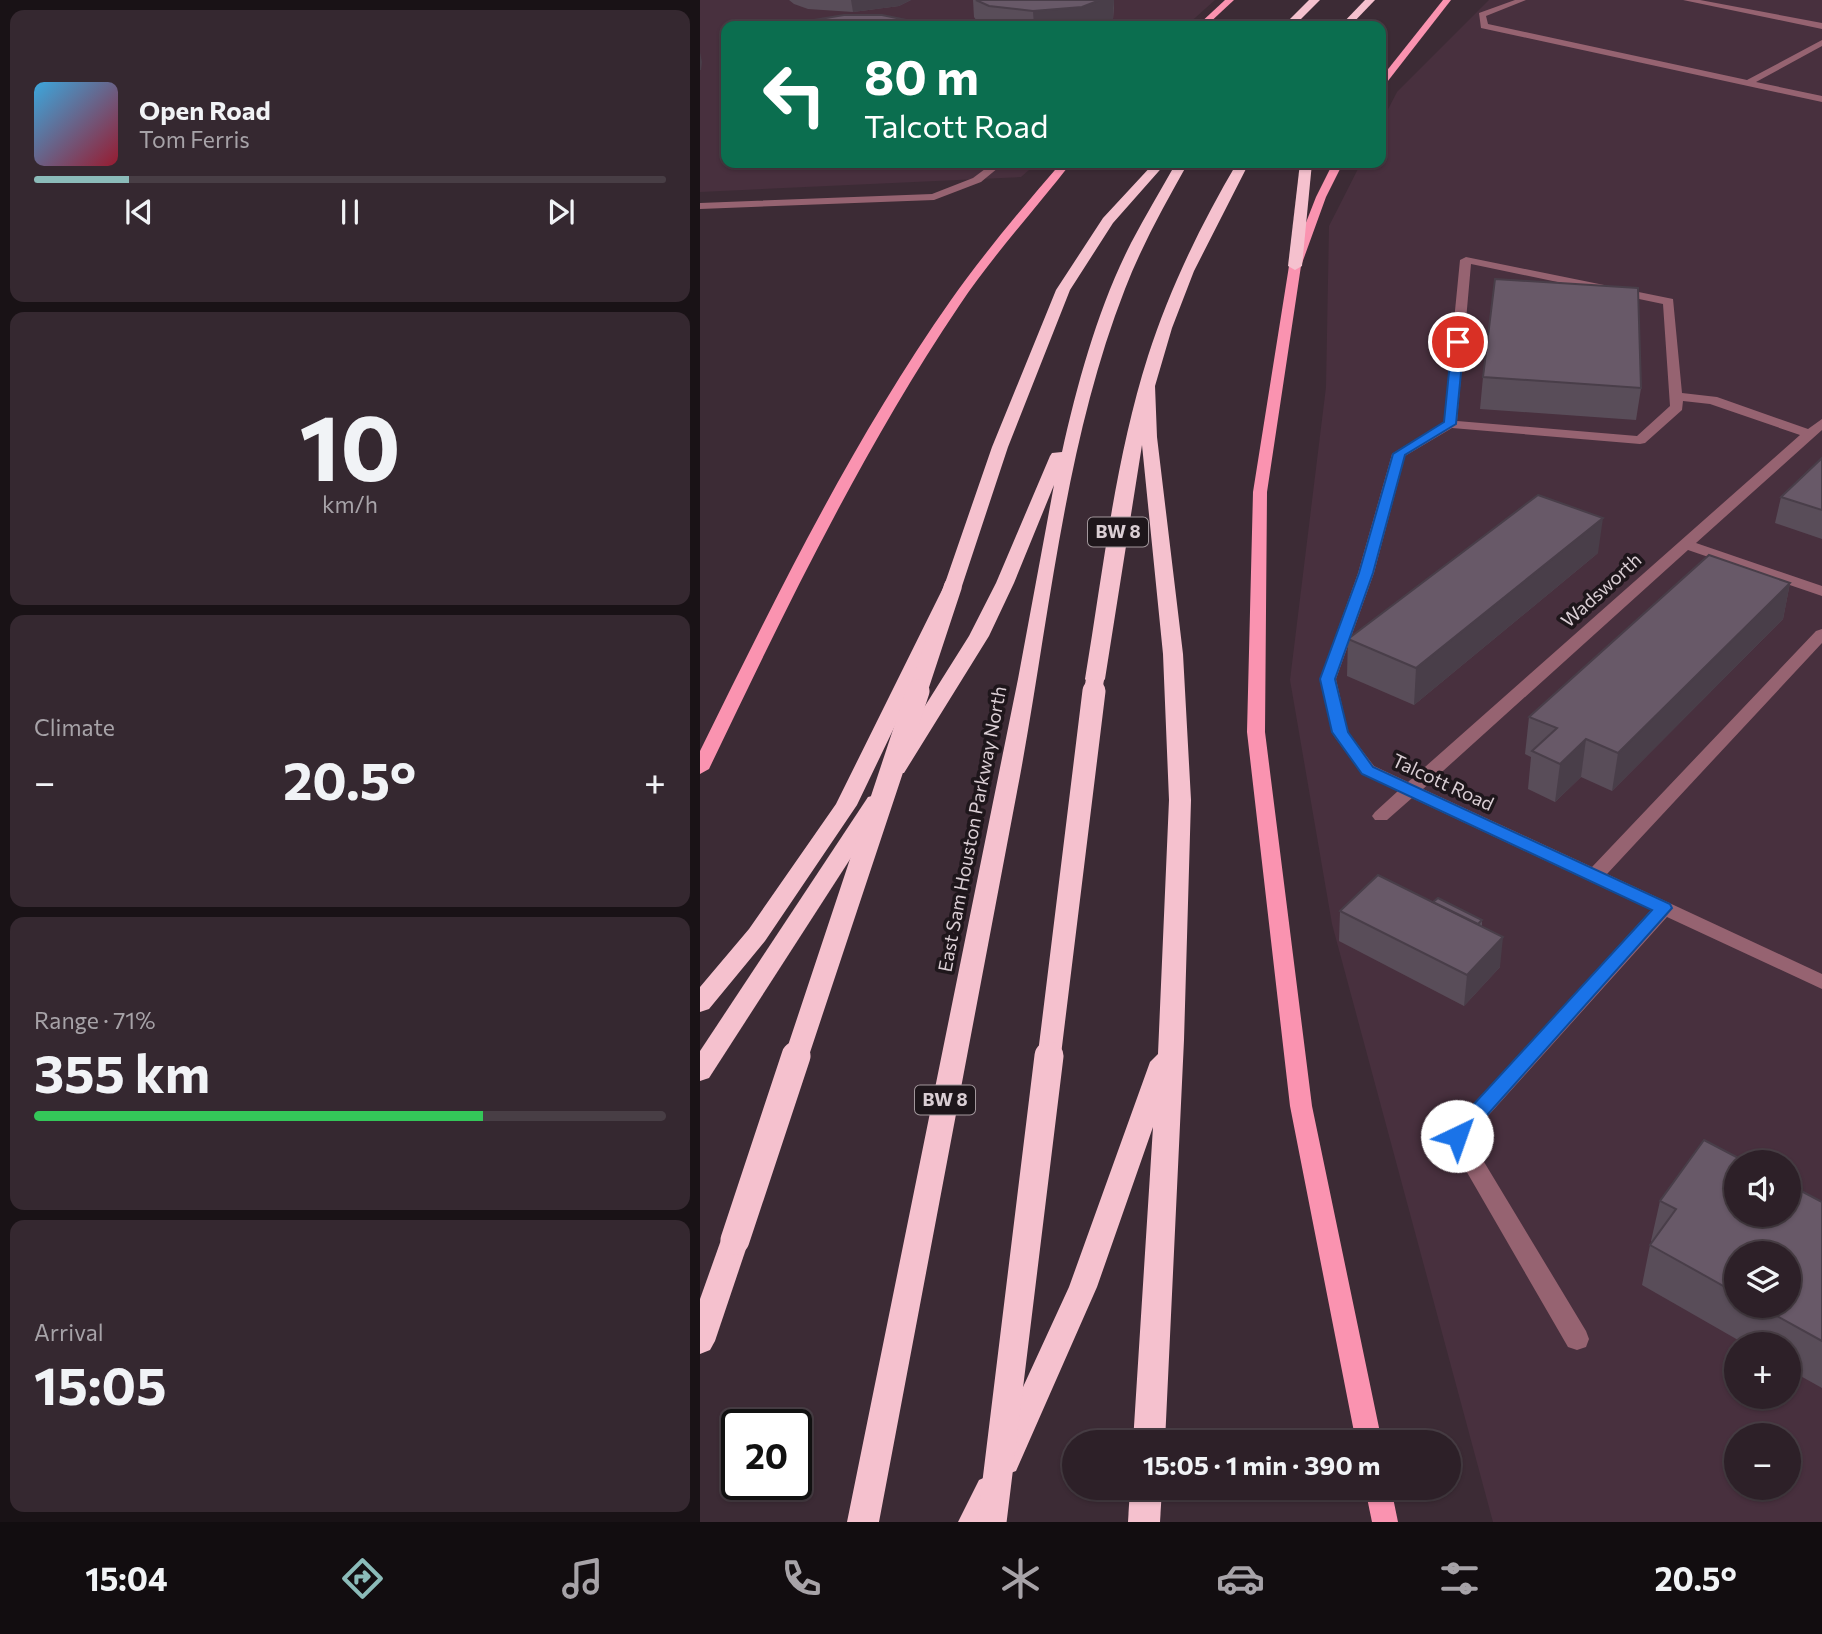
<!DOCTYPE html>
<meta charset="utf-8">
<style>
body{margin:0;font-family:Commissioner,sans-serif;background:#352830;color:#f1f3f6;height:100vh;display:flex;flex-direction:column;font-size:26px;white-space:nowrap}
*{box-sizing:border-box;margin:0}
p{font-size:23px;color:#a7a3a8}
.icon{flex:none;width:38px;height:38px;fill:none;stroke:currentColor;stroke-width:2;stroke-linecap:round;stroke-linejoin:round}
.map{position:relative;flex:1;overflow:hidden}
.panel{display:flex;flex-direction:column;gap:10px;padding:10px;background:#191216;width:700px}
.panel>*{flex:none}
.hud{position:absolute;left:21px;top:21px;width:665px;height:147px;border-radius:14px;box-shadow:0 2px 5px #0004,0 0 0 2px #483e45;background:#0b6e4f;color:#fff;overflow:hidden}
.fabs{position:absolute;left:1024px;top:1150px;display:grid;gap:14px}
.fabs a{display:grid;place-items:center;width:77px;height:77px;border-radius:50%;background:#2d2028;box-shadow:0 2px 5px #0004,0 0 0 2px #483e45;font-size:35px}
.speed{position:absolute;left:21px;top:1409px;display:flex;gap:14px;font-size:35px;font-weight:700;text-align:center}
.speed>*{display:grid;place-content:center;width:91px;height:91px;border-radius:50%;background:#2d2028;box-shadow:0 2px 5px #0004,0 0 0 2px #483e45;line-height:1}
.speed .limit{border:4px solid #111;border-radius:10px;background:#fff;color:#111}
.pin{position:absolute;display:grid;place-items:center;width:60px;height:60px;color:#fff;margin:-30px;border:4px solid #fff;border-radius:50%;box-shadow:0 2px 7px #0007}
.me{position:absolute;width:77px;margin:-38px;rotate:42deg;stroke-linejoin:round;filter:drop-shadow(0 0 5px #0008)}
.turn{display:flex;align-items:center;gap:24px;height:147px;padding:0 28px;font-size:32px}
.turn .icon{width:91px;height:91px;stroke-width:2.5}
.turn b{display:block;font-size:49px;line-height:60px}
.big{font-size:52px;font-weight:700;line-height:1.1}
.panel .tile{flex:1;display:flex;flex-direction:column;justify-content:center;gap:10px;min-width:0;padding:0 24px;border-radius:14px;background:#352830}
.panel .dial{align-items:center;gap:0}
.dial b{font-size:91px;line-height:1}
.song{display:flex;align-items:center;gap:21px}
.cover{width:84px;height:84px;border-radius:10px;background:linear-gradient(135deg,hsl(200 70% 55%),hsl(350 70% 35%))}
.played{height:7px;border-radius:4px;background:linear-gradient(90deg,#8bbbb9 15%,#483e45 15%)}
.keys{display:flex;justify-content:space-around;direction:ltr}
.heat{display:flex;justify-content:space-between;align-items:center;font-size:38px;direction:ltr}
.charge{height:10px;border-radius:5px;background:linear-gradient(90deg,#34c759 71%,#483e45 0)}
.trip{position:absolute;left:362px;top:1430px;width:399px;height:70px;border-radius:35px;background:#2d2028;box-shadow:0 2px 5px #0004,0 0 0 2px #483e45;font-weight:700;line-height:70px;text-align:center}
.menu{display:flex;height:112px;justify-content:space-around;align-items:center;background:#120d10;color:#a7a3a8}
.menu .icon{width:49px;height:49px}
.menu .active{color:#8bbbb9}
.menu b{font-size:32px;color:#f1f3f6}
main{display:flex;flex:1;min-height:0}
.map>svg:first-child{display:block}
.built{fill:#48303e;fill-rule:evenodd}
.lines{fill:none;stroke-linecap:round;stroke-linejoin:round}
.minor{fill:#966371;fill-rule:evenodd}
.major{fill:#fa93b0;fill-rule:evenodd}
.highway{fill:#f5c1ce;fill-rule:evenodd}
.highway-bridge-far2{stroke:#f5c1ce;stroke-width:18}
.highway-bridge-far1{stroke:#f5c1ce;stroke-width:23}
.highway-bridge{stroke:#f5c1ce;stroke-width:29}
.wall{fill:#594d59;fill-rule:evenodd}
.shaded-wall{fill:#493e49}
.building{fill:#685968;stroke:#493e49;stroke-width:2}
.route{fill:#1a73e8;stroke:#114b97;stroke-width:2}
.labels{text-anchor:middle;stroke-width:7;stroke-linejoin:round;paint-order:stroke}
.shield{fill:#1e161b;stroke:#a2979c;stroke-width:2}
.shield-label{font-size:18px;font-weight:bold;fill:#daced4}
.street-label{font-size:19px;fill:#daced4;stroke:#1e161b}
</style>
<main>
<section class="panel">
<div class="tile">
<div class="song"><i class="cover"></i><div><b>Open Road</b><p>Tom Ferris</p></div></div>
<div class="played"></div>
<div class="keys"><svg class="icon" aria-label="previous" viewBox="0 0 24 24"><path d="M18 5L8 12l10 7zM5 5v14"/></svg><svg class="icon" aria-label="pause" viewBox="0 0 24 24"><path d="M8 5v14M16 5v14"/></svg><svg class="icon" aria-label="next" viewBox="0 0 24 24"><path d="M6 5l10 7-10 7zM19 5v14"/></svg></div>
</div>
<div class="tile dial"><b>10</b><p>km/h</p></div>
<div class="tile"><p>Climate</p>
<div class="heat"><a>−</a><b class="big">20.5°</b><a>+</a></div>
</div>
<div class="tile"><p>Range · 71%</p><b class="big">355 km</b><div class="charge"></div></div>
<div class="tile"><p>Arrival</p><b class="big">15:05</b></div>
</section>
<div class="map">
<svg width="1122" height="1522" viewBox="0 0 1122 1522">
<rect width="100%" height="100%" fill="#3c2b35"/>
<g class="built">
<polygon points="0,0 515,0 486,26 26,26 26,163 337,163 321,177 0,192"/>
<path d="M789,0H1122V1522H793L632,924L590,680L626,387L629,226L661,163H681V123L697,92ZM1036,1162H1088V1214H1036ZM1036,1253H1088V1306H1036ZM1036,1344H1088V1396H1036ZM1036,1435H1088V1488H1036Z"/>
</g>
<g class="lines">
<g class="minor">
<polygon points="815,0 826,0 786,16 788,24 1047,80 1122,40 1122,46 1056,82 1122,96 1122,102 781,28 779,13"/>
<polygon points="983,0 1000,0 1122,23 1122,29"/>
<polygon points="293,163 304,163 281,182 234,200 0,209 0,203 232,194 273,178"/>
<path d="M766,257L973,299L982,393L1017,397L1108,429L1122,419V430L996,543L1122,586V596L988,550L723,789L892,867L1116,631L1122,629V643L907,874L1122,974V989L967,917L769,1137L886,1331L889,1339L886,1347L877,1350L868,1347L746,1136L951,910L712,798L687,820H675L672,816L675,812L698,791L662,774L634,736L620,679L658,573L692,454L744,422L760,260ZM771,264L963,304L970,406L937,436L757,421ZM983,401L1010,404L1100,435L708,782L674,766L648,732L636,679L674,573L705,456L752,428L940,444L945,443L982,410Z"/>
</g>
<g class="major">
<polygon points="525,0 534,0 506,26 497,26"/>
<polygon points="743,0 751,0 684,86 681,87 681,78"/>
<path d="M361,163H371C334,211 293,255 259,306C161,452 85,610 9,769L0,774V751C76,597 152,441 251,300C285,252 323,207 361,163Z"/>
<polygon points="633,163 643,163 626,197 601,266 567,492 565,732 612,1106 682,1442 656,1442 590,1106 547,732 553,492 589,266 616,197"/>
<polygon points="665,1488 691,1488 698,1522 672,1522"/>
</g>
<g class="highway">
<polygon points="609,0 620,0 594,26 583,26"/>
<polygon points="665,0 675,0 650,26 640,26"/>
<polygon points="454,163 466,163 413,223 370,290 308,447 262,586 157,805 65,941 9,1009 0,1012 0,987 49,929 136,804 244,586 292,447 356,290 403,218"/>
<path d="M476,163H488C465,204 442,245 425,289C365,443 350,613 320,776C273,1024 226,1273 179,1522H147L318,679L354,485L314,583L289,636L204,773H190L186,768L269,636L296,583L350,456L352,453L362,452C378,381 398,308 431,243C445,216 461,190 476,163Z"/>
<path d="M537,163H549L494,271L472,328L455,386L457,437L483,654L491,800L484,1040L465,1442H433L453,1127L397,1287L316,1471L305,1475L294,1471L289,1461L369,1287L450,1062L458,1054L469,800L463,654L442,445L405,679L402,683H388L385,679C403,571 415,460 448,356C470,288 501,224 537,163Z"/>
<polygon points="600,163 612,163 602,266 595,270 588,266"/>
<polygon points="176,795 184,797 187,802 9,1078 0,1081 0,1051 168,797"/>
<polygon points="35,1228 45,1232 49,1240 15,1341 10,1350 0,1354 0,1299 21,1240 25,1232"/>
<polygon points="290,1475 301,1480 306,1490 291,1522 258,1522 279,1480"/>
<polygon points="430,1488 462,1488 460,1522 428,1522"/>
</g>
<g class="highway-bridge-far2">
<polyline points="218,692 253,586"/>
<polyline points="393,692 395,679"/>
</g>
<g class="highway-bridge-far1">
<polyline points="96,1058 218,691"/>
<polyline points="349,1058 394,691"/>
</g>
<g class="highway-bridge">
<polyline points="35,1240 96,1056"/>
<polyline points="292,1522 349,1056"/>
</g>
</g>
<g class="wall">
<polygon points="89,0 211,0 199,6 153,12 108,9 94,4"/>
<polygon points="273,0 414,0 414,8 413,19 395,26 284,26 279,24 274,17"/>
<polygon points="96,163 168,163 143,167"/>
<polygon points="783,377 941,388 936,420 780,409"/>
<polygon points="1122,458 1122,539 1075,523 1081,497"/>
<polygon points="898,553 714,705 647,676 648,639"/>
<polygon points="1090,583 1083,619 912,791 881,777 855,802 828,789 831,757 825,754 829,717"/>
<polygon points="733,902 782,920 782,926 800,967 764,1006 639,941 640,911"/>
<path d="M960,1201L1122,1202V1388L1088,1369V1344H1045L942,1285L950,1245L952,1242L951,1241ZM1036,1253L1088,1306H1036Z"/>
</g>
<g class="shaded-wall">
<polygon points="151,0 211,0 199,6 153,12"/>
<polygon points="400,0 414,0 413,19 395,26 334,26 333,11"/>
<polygon points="0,52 2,62 1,70 0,70"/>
<polygon points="143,163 168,163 143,167"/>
<polygon points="903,518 898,553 714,705 716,668"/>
<polygon points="1090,583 1083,619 912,791 918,753"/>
<polygon points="886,739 881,777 855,802 860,764"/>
<polygon points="803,937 800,967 764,1006 767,975"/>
</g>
<g class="building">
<polygon points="276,0 400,0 382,7 333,11 289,6"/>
<polygon points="144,15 182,15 221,23 225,26 95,26 108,21"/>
<polygon points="795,279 938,288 941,388 783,377"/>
<polygon points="1122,458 1122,510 1081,497"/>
<polygon points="838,495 903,518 716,668 648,639"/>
<polygon points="1009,555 1090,583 918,753 886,739 860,764 832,751 857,728 829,717"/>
<polygon points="678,875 803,937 767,975 640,911"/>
<polygon points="738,898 782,920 778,924 733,902"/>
<polygon points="1004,1140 1046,1162 1036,1162 1036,1214 1088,1214 1088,1184 1122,1202 1122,1341 1059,1306 1088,1306 1088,1253 1036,1253 1036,1293 950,1245 976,1209 960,1201"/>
</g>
<polygon class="route" points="758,339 764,342 756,424 705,455 673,573 635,679 648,732 673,767 970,904 972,908 764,1141 757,1143 750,1141 747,1136 750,1130 952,910 662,774 632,732 620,679 659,573 693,454 744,422 752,342"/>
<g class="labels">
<g class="shield">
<rect x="388" y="517.5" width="60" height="29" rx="5"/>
<rect x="215" y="1085.5" width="60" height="29" rx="5"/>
</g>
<g class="shield-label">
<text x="418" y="538">BW 8</text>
<text x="245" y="1106">BW 8</text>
</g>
<g class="street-label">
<text transform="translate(901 590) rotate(-42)" y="7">Wadsworth</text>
<text transform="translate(743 782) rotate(25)" y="7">Talcott Road</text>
<text transform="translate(272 829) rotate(-79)" y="7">East Sam Houston Parkway North</text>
</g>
</g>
</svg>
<div class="fabs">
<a><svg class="icon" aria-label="sound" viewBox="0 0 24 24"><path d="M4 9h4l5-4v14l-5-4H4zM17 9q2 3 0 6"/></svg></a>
<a><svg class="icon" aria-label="layers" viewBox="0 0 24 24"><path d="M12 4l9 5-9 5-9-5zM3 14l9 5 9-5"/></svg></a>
<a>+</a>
<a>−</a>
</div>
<div class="speed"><div class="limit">20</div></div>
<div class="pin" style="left:758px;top:342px;background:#d93025"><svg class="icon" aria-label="arrive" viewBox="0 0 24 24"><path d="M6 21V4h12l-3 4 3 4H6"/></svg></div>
<svg class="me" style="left:757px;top:1136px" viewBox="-20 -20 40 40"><circle r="19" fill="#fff"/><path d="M0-13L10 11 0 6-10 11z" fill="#1a73e8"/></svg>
<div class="trip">15:05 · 1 min · 390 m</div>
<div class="hud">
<div class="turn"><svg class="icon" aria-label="left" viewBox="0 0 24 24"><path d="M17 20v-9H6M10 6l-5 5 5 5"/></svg><div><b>80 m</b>Talcott Road</div></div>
</div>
</div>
</main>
<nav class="menu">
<b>15:04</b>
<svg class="icon active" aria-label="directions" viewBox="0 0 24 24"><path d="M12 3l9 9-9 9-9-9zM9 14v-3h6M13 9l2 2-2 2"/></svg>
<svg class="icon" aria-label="music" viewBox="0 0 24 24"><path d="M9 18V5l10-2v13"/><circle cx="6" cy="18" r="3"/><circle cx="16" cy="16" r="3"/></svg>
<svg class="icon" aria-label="phone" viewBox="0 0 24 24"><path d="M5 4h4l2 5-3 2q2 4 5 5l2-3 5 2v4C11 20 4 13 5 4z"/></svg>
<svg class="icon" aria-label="climate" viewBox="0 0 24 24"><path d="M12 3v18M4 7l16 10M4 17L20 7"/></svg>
<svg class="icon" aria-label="car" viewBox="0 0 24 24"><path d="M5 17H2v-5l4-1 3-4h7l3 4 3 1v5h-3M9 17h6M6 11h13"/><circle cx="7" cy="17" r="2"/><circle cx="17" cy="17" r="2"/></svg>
<svg class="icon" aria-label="filters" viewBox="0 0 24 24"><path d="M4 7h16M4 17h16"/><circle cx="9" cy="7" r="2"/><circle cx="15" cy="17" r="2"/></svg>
<b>20.5°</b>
</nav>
